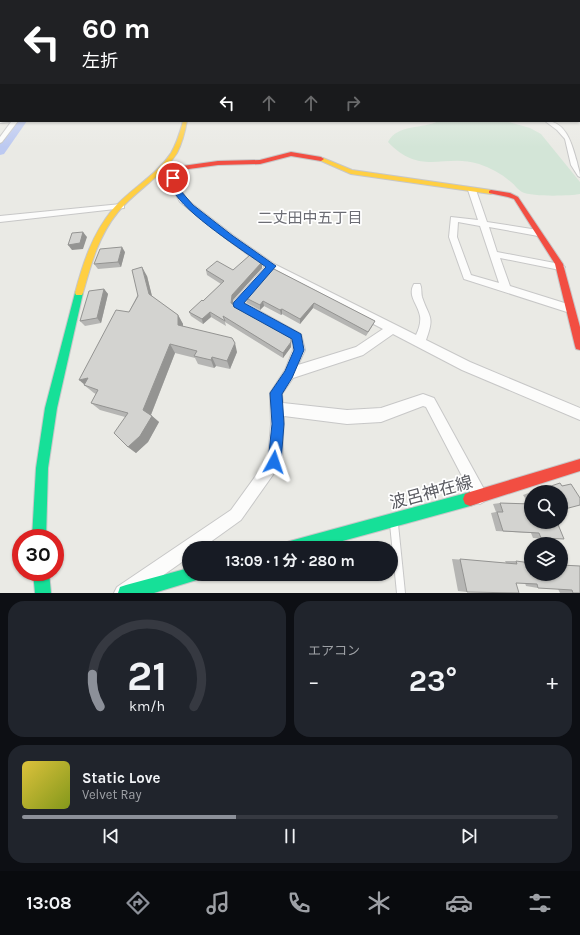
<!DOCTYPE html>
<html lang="ja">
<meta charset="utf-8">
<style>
body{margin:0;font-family:Karla,"Noto Sans JP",sans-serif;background:#20242c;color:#f1f3f6;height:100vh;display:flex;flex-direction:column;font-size:15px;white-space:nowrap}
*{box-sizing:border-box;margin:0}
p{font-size:13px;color:#9ea1a6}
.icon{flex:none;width:22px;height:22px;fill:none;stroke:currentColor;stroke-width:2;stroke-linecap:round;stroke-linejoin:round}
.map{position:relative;height:593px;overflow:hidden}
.drawer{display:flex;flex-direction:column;gap:8px;padding:8px;background:#0d0f14;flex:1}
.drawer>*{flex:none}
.guide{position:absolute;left:0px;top:0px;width:580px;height:122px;box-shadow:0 1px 3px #0004;background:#202124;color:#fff;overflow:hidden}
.controls{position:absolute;left:524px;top:485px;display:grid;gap:8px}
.controls a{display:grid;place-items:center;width:44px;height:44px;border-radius:50%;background:#171b24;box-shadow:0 1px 3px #0004;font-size:20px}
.speed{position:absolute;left:12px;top:529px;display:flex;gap:8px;font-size:20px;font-weight:700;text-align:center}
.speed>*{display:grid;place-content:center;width:52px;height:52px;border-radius:50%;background:#171b24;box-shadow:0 1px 3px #0004;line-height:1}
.speed .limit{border:6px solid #d22;background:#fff;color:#111}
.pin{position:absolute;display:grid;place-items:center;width:34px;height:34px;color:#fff;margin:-17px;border:2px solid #fff;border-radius:50%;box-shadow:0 1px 4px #0007}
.me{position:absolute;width:44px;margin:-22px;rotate:5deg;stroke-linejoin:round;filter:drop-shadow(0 0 3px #0008)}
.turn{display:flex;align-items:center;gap:14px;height:84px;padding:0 16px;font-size:18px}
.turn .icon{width:52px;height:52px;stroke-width:2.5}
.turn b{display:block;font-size:28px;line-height:34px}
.lanes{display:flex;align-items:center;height:38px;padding:0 16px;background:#0003;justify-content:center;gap:20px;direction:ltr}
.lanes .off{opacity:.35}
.big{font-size:30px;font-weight:700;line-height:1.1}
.drawer .tile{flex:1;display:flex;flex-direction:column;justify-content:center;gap:6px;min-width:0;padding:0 14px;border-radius:16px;background:#20242c}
.drawer .dial{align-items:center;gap:0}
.dial svg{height:104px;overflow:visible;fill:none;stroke:#363941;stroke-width:7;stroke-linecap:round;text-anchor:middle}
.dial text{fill:#f1f3f6;stroke:none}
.song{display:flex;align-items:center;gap:12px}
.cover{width:48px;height:48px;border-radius:6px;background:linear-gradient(135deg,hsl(50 70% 55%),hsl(70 70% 35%))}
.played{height:4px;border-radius:2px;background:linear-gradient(90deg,#8c9099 40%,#363941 40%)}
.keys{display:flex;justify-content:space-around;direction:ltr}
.heat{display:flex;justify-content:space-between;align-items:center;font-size:22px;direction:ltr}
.drawer .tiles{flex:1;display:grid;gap:8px;grid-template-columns:1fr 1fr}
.tile:last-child{grid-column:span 2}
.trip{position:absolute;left:182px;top:541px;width:216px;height:40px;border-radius:20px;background:#171b24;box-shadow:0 1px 3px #0004;font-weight:700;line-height:40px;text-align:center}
.dock{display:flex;height:64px;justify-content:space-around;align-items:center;background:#090b0e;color:#9ea1a6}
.dock .icon{width:28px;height:28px}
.dock .active{color:#8c9099}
.dock b{font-size:18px;color:#f1f3f6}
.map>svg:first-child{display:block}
.green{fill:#d3e5d7}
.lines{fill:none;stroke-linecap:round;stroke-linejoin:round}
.river{fill:#bcc9f1;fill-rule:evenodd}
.lane-casing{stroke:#c7c7c7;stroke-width:2}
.street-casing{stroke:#c7c7c7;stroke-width:2}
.fast-casing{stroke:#c7c7c8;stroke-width:2}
.slow-casing{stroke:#c7c7c8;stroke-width:2}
.jam-casing{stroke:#c7c7c8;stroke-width:2}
.lane{fill:#fcfcfb;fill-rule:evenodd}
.street{fill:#fcfcfb;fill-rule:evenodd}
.fast{fill:#16e098;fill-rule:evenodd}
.slow{fill:#ffcf43;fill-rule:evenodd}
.jam{fill:#f24e42;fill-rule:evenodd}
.wall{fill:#b5b5b3}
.shaded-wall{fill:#949492}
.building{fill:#d3d3d0;stroke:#949492}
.route{fill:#1a73e8;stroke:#114b97}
.labels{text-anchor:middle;stroke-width:3.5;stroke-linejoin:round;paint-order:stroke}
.neighbourhood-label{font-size:15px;fill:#6c6d74;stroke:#fff}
.near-street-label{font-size:17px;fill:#5b5c62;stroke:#fff}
</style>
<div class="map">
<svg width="580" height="593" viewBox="0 0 580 593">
<rect width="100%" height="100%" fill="#eaeae5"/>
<path class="green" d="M439,121H505L530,128L541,134L580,182V194C569,196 532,197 522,192C518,190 515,185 511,182C502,174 491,168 479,164C444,153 421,177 388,142C397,124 423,129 439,121Z"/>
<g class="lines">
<polygon class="river" points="15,121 27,121 4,154 0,155 0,142"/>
<g class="lane-casing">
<polygon id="lane" points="394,520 397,521 398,524 405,593 397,593 390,524 391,521"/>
</g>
<g class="street-casing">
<g id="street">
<rect x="579" y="83" width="1" height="2"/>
<polygon points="0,119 1,121 18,121 2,142 0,143 0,137 11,122 0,123"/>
<path d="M545,121C567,121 572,145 577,162C578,168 580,171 580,177L578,176L571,165L565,139L557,130Z"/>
<path d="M174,167L177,169L178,184L186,199L234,236L274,264L416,335C419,329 421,322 420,316C418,304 407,296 414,284H420C422,288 421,292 422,297C429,318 435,315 426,340L470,362L580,408V420L462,370L393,334L363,355L293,378L282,394L283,403L347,410L381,408L423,394L434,398L485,491L488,496L485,501L480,504L475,501L426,407L423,406L381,422L347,424L284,416L282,462L241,520L202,548H189V557L138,593H114L117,587L231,510L268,459L271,424L270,393L285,370L293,350L292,340L234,307L233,304L234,301L265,267L228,240L180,202L170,184L171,169ZM272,271L383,329L356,347L298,365L305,350L301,334L245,303Z"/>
<path d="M469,188H475L476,190L487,222L538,230L542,233L538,236L489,227L497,252L560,264L565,267L560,270L500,258L510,286L574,306L575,309L574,312L570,313L464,279L449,237L451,217L478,220L468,190ZM458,222L480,226L499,283L471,275L457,237Z"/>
<polygon points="121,204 124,204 124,208 0,222 0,216"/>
</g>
</g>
<g class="fast-casing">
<g id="fast">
<polygon points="79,290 82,291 83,293 57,408 48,468 46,538 32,538 36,468 45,408 75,293 76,291"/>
<polygon points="470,492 475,494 477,499 475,504 470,506 317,548 283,548 285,543 290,541"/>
<polygon points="189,568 189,574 203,574 200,579 154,593 118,593 120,587 126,585"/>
<polygon points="33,572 49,572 51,593 35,593"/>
</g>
</g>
<g class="slow-casing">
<g id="slow">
<path d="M183,121H187C185,132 182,143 177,153C162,177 136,190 118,212C99,235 91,264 83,293L82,295H76L75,293C83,263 92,235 112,210C130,189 156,176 171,153C177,143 180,132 183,121Z"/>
<polygon points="319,158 323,158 352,170 491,190 494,192 491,194 351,174 319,160"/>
</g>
</g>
<g class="jam-casing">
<g id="jam">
<polygon points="291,152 321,157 324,159 321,161 291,156 260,164 218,165 174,171 163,165 166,163 175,167 218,161 260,160"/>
<polygon points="491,190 510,193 518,197 563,264 580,327 580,350 576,349 575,346 555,264 514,199 508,197 489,193 489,191"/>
<polygon points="580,459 580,471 470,506 465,504 463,499 465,494 470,492"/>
</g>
</g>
<use href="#lane" class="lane"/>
<use href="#street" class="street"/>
<use href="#fast" class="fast"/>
<use href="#slow" class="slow"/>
<use href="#jam" class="jam"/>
</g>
<g class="wall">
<polygon points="125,252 121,267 98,269 94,264"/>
<polygon points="262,262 262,268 233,300 233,303 291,347 283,358 225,322 226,326 211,317 203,324 191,316 189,312 203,301 221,284 207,275 206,270 233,270"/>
<polygon points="272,268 375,321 373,325 366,336 313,308 300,324 282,314 281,315 264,306 260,310 247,303 246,298"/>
<polygon points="147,276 152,297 178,315 183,324 183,326 237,352 230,369 216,366 214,368 198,364 195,358 175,353 151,415 159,422 148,442 136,453 128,447 125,417 100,410 91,403 96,394 94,393 84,385 129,312"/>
<polygon points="104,289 108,294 101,323 85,326 80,321"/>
<polygon points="531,492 531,522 564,539 555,539 533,538 531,533 496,531 491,513 496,512 493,504 500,503 529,504 523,495"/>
<polygon points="452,559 506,563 505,561 516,561 531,574 580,593 560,593 558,589 538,588 526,586 525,583 516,583 467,592 458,591"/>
</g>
<g class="shaded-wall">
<polygon points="83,232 87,237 83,249 72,250 68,245"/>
<polygon points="122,247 125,252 121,267 118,262"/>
<polygon points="262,262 262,268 233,300 233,307 231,303 232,295"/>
<polygon points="142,267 147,276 154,304 149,294"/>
<polygon points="104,289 108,294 101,323 97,318"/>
<polygon points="263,301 264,306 260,310 260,305"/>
<polygon points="314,303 313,308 300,324 300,319"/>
<polygon points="282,309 282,314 281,315 280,310"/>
<polygon points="210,312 211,317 203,324 202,319"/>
<polygon points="178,315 183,324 182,334 178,325"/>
<polygon points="291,342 291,347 283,358 283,353"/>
<polygon points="235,343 237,352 230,369 227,361"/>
<polygon points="170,344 175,353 150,417 143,410"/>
<polygon points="212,357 216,366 214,368 211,360"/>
<polygon points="88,378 86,386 79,380"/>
<polygon points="152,416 159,422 148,442 136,453 128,447"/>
</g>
<g class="building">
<polygon points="83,232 80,243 68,245 72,233"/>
<polygon points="122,247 118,262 94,264 100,249"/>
<polygon points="250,255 262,262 232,295 231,303 291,338 291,342 283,353 223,316 225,321 210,312 202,319 189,312 202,300 203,301 224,281 206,270 217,261 233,270"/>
<polygon points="142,267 149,294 178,315 178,325 232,338 235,343 227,361 212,357 211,360 194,356 197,351 170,344 143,410 152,416 140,436 128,447 114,433 128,413 91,403 98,390 84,385 88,378 79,380 116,310 129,312 138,296 132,270"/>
<polygon points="272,268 375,321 368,332 314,303 300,319 282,309 280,310 263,301 260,305 246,298"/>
<polygon points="104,289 97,318 80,321 89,291"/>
<polygon points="560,483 562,486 571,484 580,498 580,505 561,510 561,492 533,492"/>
<polygon points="500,503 531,504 531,522 557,522 564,539 541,538 539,533 503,531 497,512 503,512"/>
<polygon points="460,559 517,564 516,561 531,563 531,574 561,574 561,565 580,566 580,593 573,593 572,590 538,588 537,584 516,583 519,593 467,592"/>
</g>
<linearGradient id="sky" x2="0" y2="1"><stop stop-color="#96bcec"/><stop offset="0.44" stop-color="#f6f6f3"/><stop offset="1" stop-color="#f6f6f3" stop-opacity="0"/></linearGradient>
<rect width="580" height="147" fill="url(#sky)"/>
<path class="route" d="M173,176L176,178L180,190L193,205L233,236L276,266L244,303L301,334L304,350L292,378L282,394L284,424L281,462L279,466L274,468L270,466L268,462L272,424L270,393L285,371L294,350L292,339L234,307L233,304L234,302L266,267C244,251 184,213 173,190C172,186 171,182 169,178Z"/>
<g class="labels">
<g class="neighbourhood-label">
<text x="310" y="223">二丈田中五丁目</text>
</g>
<g class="near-street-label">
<text transform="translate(431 492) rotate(-15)" y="6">波呂神在線</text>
</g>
</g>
</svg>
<div class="controls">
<a><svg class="icon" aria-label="search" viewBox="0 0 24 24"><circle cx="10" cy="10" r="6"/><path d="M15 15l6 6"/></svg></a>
<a><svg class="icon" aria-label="layers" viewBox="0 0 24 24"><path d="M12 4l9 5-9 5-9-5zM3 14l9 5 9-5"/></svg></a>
</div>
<div class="speed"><div class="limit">30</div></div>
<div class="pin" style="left:173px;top:178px;background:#d93025"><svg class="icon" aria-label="arrive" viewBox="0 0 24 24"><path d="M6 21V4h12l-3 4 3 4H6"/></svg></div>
<svg class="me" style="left:274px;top:462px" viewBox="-20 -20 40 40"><path d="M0-17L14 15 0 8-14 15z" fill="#1a73e8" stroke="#fff" stroke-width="4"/></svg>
<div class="trip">13:09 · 1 分 · 280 m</div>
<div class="guide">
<div class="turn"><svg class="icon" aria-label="left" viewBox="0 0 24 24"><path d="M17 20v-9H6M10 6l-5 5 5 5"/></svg><div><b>60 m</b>左折</div></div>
<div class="lanes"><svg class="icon" aria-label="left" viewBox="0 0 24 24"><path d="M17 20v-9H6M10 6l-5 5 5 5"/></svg><svg class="icon off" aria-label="ahead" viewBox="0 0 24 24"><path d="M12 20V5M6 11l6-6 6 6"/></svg><svg class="icon off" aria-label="ahead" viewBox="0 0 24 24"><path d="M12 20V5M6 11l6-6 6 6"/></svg><svg class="icon off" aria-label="right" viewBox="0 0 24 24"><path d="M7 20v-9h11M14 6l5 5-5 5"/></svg></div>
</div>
</div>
<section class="drawer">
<div class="tiles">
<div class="tile dial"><svg viewBox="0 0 100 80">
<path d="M14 69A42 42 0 1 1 86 69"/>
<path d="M14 69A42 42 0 0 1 8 44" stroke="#8c9099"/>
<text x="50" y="56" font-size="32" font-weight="700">21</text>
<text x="50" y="72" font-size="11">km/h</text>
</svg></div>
<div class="tile"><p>エアコン</p>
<div class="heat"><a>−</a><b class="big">23°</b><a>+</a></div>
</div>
<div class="tile">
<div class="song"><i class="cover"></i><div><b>Static Love</b><p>Velvet Ray</p></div></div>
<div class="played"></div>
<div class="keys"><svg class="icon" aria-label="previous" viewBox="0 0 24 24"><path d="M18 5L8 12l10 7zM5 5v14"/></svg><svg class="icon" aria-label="pause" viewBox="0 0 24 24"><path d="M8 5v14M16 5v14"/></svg><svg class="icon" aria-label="next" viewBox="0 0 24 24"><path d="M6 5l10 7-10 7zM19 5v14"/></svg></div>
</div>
</div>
</section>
<nav class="dock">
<b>13:08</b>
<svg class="icon active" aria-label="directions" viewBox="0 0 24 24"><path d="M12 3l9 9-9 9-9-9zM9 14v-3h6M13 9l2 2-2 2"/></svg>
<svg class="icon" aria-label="music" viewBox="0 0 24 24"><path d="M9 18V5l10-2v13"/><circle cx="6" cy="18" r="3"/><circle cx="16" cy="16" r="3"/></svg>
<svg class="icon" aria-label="phone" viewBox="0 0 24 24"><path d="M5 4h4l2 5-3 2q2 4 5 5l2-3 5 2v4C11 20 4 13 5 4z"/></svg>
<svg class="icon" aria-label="climate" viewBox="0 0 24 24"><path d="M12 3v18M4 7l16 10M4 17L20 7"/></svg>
<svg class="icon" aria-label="car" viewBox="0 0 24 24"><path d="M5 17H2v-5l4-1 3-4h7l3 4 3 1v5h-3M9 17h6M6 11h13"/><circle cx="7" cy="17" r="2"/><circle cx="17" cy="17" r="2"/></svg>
<svg class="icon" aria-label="filters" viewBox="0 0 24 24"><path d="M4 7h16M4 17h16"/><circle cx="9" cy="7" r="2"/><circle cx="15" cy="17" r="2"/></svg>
</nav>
